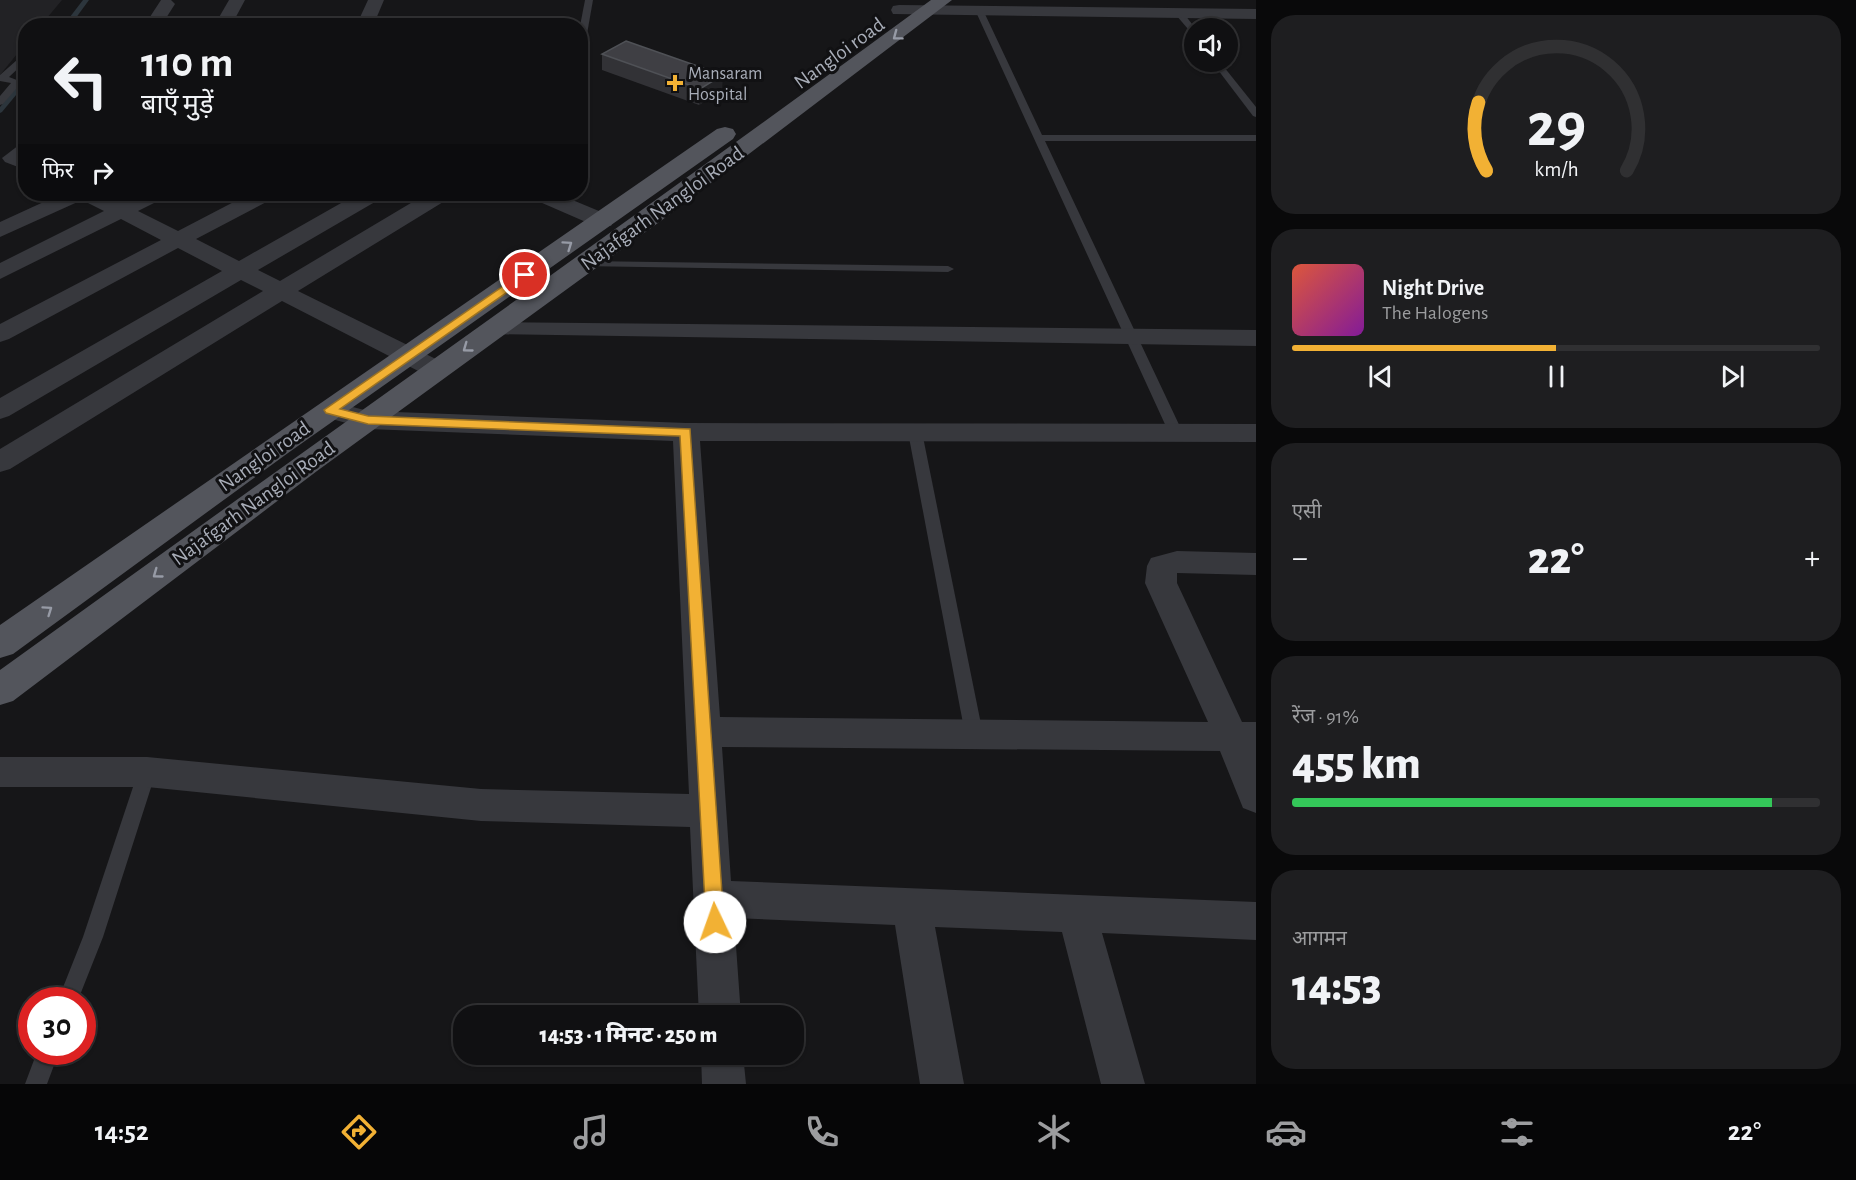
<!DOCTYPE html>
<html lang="hi">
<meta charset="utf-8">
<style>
body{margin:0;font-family:"Alegreya Sans","Noto Sans Devanagari",sans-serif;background:#1e1e20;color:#f1f3f6;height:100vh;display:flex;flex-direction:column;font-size:22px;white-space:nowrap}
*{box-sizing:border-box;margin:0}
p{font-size:20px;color:#9c9d9f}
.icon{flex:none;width:33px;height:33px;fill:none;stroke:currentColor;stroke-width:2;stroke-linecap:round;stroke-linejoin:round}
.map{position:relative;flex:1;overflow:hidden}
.sheet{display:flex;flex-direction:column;gap:15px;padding:15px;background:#09090a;width:600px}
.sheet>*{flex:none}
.top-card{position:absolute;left:18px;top:18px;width:570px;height:183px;border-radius:24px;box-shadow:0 2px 4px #0004,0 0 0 2px #303032;background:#101012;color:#f1f3f6;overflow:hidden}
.buttons{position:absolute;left:1184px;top:18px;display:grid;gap:12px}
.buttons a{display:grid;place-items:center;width:54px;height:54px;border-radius:50%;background:#101012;box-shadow:0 2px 4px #0004,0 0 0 2px #303032;font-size:30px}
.speed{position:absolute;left:18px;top:987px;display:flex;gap:12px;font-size:30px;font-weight:700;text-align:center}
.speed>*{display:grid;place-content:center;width:78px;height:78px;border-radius:50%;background:#101012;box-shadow:0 2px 4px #0004,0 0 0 2px #303032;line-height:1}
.speed .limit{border:9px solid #d22;background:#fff;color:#111}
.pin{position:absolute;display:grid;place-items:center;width:51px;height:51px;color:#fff;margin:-26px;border:3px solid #fff;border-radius:50%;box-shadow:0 2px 6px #0007}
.me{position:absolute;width:66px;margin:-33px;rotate:357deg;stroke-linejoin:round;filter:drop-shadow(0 0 4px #0008)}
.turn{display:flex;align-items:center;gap:21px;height:126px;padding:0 24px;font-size:27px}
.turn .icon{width:78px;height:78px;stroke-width:2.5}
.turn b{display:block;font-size:42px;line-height:51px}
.then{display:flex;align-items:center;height:57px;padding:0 24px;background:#0003;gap:12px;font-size:22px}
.big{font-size:45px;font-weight:800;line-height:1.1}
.sheet .card{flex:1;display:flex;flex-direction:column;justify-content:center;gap:9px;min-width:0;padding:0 21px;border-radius:24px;background:#1e1e20}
.sheet .dial{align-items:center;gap:0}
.dial svg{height:156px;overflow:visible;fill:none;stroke:#303032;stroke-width:7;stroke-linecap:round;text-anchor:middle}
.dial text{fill:#f1f3f6;stroke:none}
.song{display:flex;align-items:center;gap:18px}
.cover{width:72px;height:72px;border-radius:9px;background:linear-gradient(135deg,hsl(10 70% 55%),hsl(290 70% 35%))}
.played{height:6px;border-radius:3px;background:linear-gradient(90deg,#f2b134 50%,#303032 50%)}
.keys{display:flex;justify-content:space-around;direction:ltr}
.heat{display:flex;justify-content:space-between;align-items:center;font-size:33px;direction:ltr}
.charge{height:9px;border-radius:4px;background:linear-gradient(90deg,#34c759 91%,#303032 0)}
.trip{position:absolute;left:453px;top:1005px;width:351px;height:60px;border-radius:24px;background:#101012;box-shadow:0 2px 4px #0004,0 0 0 2px #303032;font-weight:800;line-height:60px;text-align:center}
.tabs{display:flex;height:96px;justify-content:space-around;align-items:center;background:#060607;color:#9c9d9f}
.tabs .icon{width:42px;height:42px}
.tabs .on{color:#f2b134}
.tabs b{font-size:27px;color:#f1f3f6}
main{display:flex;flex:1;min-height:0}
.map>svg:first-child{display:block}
.built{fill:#222225}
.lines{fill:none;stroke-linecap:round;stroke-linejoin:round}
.stream{fill:#2c353c;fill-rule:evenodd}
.service{fill:#37383d;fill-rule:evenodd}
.minor{fill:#37383d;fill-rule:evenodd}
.primary{fill:#53555c;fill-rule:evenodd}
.wall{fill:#323236}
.shaded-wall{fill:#212124}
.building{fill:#3f3f44;stroke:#4f5156;stroke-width:1.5}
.oneway{stroke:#979ba6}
.route{fill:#f2b134;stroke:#9d7322;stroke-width:1.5}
.poi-dot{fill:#f2b134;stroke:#111113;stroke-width:2}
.labels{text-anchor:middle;stroke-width:6;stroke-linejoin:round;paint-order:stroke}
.far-poi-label{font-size:18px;fill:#a8adb8;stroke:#111113;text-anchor:start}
.street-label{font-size:21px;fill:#a8adb8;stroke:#111113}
</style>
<main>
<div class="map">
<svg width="1256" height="1084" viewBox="0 0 1256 1084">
<rect width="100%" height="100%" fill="#161618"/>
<polygon class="built" points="0,0 62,0 41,25 26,26 25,44 0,75"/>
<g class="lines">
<g class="stream">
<polygon points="83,0 89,0 70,26 63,26"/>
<polygon points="26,76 26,83 2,112 0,113 0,107"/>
</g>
<g class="service">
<polygon points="585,0 593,0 584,51 580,54 580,26"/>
<polygon points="977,10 984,12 1042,135 1256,135 1256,141 1045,141 1183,433 1181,436 1171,436 1169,433 976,12"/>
<polygon points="1176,11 1182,11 1195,28 1194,36 1176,15"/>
<polygon points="26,52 26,61 9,77 22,82 3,104 0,105 0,96 11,83 0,81 0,75"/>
<polygon points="1212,62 1220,62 1256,107 1256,117 1253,116"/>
<polygon points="585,261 948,266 954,269 948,272 581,266 579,264"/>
<polygon points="915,427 922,432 983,734 980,739 974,741 968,739 965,734 908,432"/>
<polygon points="147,764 153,767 156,772 103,937 78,1000 58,1000 83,937 138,772 141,767"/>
<polygon points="37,1052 59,1052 47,1084 25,1084"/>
</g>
<g class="minor">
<polygon points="161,0 171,0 175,4 161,26 144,26"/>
<polygon points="229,0 245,0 231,26 214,26"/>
<polygon points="368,0 384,0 373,26 356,26"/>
<polygon points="899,5 1256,9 1256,19 893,14 891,10 893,6"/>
<polygon points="26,143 26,170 5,162 2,158 19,145"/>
<polygon points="61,194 104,194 121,202 138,194 164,194 162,199 138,211 178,231 249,194 274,194 272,199 196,239 239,261 357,194 382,194 380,199 258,270 280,281 426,194 450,194 448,199 298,291 446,364 450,370 446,376 437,378 428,376 282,301 10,469 0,472 0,449 263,291 241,280 9,416 0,419 0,398 222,271 178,248 9,339 0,342 0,324 161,240 121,219 0,279 0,263 104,211 82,200 0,237 0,222"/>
<polygon points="530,194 558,194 611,216 614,221 611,226 595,226 533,199"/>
<polygon points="494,322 1256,330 1256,346 485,334 482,329 485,324"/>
<polygon points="330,401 368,411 686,423 1256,424 1256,442 700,441 720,717 1208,722 1145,583 1147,566 1151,558 1177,551 1256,553 1256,575 1177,573 1177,583 1242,722 1256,722 1256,813 1243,808 1220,751 722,747 731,881 1256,902 1256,940 1102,933 1145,1084 1101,1084 1062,932 935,927 964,1084 920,1084 895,925 734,918 741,1016 699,1016 690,827 481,821 147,787 0,787 0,757 147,757 481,789 689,794 673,441 368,429 321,416 317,410 321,404"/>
<polygon points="701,1054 743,1054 746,1084 702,1084"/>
</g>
<g class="primary">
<path d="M931,0H952L662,220L317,471L13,701L0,705V670C310,446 623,226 931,0Z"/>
<polygon points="725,127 733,129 736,134 733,139 288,453 13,654 0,658 0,625 717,129"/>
</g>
</g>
<polygon class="wall" points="602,54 722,91 699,105 602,70"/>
<polygon class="shaded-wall" points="723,75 722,91 699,105 700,89"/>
<polygon class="building" points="626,41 723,75 700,89 602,54"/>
<defs><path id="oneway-chevron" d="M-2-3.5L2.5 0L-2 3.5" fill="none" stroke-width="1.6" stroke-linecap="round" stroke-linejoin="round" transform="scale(1.5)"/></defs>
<g class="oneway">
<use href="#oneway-chevron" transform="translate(897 36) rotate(143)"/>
<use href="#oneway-chevron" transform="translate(568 245) rotate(-35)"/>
<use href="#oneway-chevron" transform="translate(467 348) rotate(144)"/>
<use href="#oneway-chevron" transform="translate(157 574) rotate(144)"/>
<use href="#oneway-chevron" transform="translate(48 610) rotate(-35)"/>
</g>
<polygon class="route" points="525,271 530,275 529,277 340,409 368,416 690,429 724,922 721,929 715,931 708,929 706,922 680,436 368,424 326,413 324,410"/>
<path class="poi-dot" d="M672 74h6v6h6v6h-6v6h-6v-6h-6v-6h6z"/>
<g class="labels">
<g class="far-poi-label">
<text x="688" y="79">Mansaram<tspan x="688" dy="21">Hospital</tspan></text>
</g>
<g class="street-label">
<text transform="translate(839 53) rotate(-36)" y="7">Nangloi road</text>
<text transform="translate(662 208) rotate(-36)" y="7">Najafgarh Nangloi Road</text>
<text transform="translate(264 456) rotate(-35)" y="7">Nangloi road</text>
<text transform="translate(253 503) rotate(-36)" y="7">Najafgarh Nangloi Road</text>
</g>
</g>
</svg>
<div class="buttons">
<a><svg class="icon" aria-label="sound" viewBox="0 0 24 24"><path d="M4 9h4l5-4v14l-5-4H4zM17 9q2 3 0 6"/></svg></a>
</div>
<div class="speed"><div class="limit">30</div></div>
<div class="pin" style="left:525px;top:275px;background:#d93025"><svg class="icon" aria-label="arrive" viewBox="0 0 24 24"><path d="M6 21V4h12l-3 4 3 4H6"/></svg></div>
<svg class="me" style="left:715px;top:922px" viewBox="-20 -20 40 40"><circle r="19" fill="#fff"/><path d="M0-13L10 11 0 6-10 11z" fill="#f2b134"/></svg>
<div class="trip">14:53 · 1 मिनट · 250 m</div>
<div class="top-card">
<div class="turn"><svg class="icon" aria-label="left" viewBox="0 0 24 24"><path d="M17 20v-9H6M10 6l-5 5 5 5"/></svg><div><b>110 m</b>बाएँ मुड़ें</div></div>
<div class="then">फिर<svg class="icon" aria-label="right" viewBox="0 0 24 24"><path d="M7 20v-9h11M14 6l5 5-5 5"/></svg></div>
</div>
</div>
<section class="sheet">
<div class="card dial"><svg viewBox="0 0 100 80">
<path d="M14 69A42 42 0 1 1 86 69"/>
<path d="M14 69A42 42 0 0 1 10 34" stroke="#f2b134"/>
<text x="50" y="56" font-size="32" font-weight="700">29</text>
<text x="50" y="72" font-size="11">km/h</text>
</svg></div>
<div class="card">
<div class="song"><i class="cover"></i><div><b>Night Drive</b><p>The Halogens</p></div></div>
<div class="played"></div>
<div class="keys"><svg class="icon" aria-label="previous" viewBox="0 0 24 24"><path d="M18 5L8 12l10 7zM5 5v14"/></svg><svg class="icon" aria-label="pause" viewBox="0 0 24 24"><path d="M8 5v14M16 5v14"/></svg><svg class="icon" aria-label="next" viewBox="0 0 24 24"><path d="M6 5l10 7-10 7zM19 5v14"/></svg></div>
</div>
<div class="card"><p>एसी</p>
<div class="heat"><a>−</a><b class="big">22°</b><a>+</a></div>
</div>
<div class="card"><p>रेंज · 91%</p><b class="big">455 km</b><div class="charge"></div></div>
<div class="card"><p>आगमन</p><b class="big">14:53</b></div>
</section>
</main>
<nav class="tabs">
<b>14:52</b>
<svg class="icon on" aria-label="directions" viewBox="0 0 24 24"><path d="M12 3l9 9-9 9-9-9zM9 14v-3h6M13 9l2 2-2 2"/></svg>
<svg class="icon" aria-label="music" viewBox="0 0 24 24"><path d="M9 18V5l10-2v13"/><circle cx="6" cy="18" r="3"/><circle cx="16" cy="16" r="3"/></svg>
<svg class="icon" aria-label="phone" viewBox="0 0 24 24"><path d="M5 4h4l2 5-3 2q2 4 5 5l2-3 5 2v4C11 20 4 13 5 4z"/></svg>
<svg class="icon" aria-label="climate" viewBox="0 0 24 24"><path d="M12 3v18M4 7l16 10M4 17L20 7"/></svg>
<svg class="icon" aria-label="car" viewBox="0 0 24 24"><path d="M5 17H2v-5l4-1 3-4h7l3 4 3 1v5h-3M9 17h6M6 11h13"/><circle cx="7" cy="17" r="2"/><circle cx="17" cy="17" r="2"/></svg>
<svg class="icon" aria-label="filters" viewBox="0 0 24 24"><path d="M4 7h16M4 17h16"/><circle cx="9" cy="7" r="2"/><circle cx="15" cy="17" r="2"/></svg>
<b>22°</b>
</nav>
